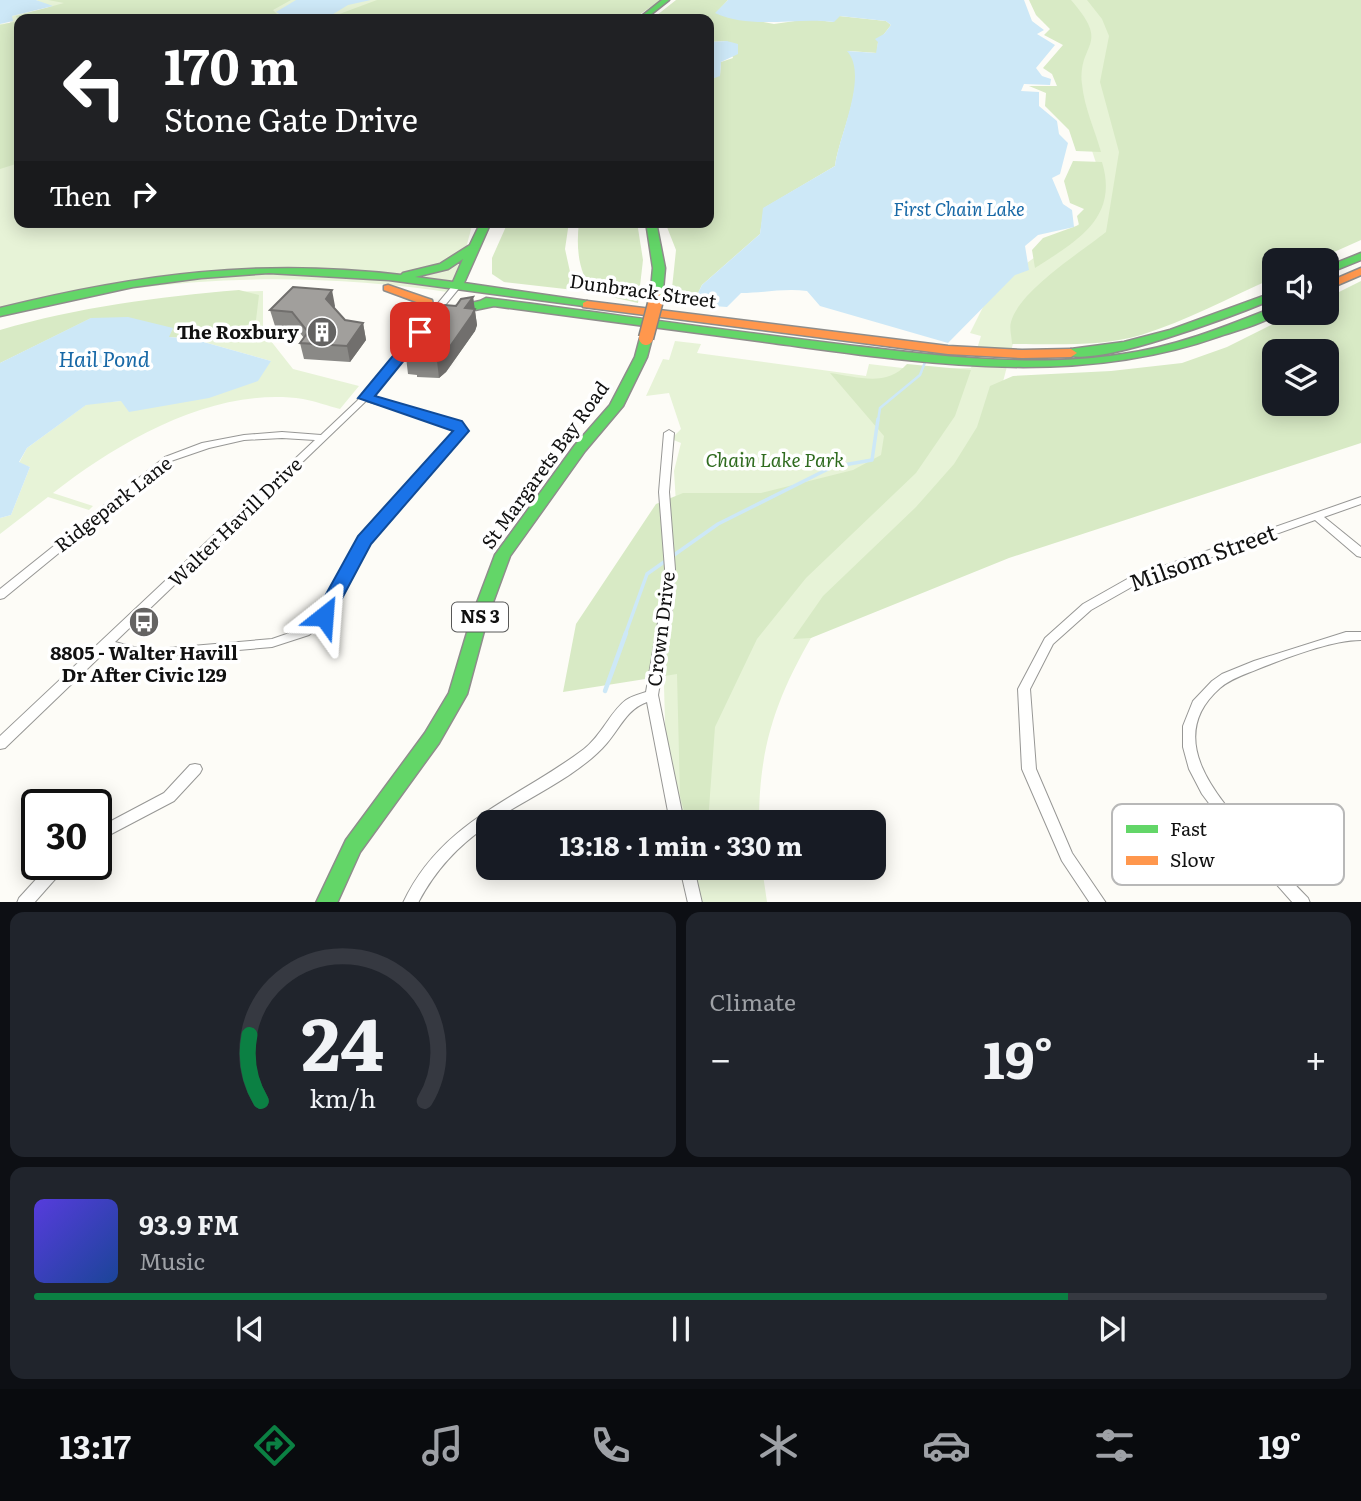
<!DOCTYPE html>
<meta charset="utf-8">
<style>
body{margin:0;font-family:Literata,serif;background:#20242c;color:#f1f3f6;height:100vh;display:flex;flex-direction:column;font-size:26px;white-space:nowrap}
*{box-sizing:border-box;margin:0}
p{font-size:23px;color:#9ea1a6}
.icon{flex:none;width:38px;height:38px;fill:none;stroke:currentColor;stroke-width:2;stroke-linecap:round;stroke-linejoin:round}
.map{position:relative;height:902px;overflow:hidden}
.sheet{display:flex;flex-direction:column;gap:10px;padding:10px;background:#0d0f14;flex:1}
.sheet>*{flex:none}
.guide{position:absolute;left:14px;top:14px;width:700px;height:214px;border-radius:14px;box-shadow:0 4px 18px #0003;background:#202124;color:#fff;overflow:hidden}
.buttons{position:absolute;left:1262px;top:248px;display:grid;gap:14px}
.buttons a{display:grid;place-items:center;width:77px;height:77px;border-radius:14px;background:#171b24;box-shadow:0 4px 18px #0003;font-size:35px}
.speed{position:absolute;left:21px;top:789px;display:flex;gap:14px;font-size:35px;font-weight:700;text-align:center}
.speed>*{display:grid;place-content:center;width:91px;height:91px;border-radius:50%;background:#171b24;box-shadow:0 4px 18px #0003;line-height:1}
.speed .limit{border:4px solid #111;border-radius:10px;background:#fff;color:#111}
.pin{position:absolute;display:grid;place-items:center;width:60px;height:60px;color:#fff;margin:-30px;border-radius:14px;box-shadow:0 4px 10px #0006}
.me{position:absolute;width:77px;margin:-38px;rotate:28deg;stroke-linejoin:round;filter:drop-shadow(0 0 5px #0008)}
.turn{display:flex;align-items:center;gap:24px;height:147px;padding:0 35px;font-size:32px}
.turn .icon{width:91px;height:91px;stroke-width:2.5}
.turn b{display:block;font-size:49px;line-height:60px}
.then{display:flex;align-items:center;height:66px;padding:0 35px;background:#0003;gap:14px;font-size:26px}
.big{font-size:52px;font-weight:700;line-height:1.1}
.sheet .widget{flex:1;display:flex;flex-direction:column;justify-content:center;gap:10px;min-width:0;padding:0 24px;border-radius:14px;background:#20242c}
.sheet .dial{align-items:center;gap:0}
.dial svg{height:182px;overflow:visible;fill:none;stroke:#363941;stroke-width:7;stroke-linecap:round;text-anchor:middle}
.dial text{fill:#f1f3f6;stroke:none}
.song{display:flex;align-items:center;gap:21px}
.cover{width:84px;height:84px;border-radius:10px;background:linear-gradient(135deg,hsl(250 70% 55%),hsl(220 70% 35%))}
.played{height:7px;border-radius:4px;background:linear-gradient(90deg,#0b8043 80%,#363941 80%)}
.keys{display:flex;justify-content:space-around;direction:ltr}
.heat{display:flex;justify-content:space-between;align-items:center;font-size:38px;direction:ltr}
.sheet .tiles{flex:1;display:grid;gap:10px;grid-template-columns:1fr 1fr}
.widget:last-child{grid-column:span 2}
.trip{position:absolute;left:476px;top:810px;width:410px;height:70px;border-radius:14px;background:#171b24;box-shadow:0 4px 18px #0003;font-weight:700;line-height:70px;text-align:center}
.tabs{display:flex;height:112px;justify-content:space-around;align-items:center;background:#090b0e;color:#9ea1a6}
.tabs .icon{width:49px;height:49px}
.tabs .on{color:#0b8043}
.tabs b{font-size:32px;color:#f1f3f6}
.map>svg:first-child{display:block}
.green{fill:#e7f3d7}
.forest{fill:#d8eac5;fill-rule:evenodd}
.water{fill:#cde8f7}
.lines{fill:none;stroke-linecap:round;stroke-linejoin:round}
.stream-far2{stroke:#cde8f7;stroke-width:2.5}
.stream-far1{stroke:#cde8f7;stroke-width:3.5}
.stream{stroke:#cde8f7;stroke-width:4.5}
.street-casing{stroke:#979795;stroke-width:2}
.fast-casing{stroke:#8e8d8b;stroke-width:3}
.slow-casing{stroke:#8e8d8b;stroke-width:3}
.street{fill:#fffffe;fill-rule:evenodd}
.fast{fill:#63d668;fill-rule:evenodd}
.slow{fill:#ff974d;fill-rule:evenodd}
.slow-bridge-casing{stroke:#858482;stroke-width:17;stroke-linecap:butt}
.slow-bridge{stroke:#ff974d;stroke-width:14}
.wall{fill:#8a8986}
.shaded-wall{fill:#716f6d}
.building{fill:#a19f9c;stroke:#716f6d;stroke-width:2}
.route{fill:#1a73e8;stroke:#114b97;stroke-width:2}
.labels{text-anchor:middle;stroke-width:7;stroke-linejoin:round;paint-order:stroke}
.far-water-label{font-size:18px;font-style:italic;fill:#1768a6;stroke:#fff}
.shield{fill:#fff;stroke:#585858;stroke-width:2}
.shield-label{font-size:18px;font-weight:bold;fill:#111}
.street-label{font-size:19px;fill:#111;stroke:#fff}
.poi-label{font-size:19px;font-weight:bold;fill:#111;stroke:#fff;text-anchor:end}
.park-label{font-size:19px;font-style:italic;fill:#2f6b1f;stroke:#fff}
.water-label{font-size:21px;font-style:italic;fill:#1768a6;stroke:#fff}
.near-street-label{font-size:23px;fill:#111;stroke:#fff}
.key{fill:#fff;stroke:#b8b8b8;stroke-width:2}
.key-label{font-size:19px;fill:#111}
</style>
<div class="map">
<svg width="1361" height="903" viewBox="0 0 1361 903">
<rect width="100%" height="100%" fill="#fdfcf7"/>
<g class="green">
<path d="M36,0H480L482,19H19V222H473L454,293C301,270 149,275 0,316V24L10,23L12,16L51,7Z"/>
<path d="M1064,0H1089L1111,26L1131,164L1130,209L1016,332L993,420L818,626C778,693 759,743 759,822H675L667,792L664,686L682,602L674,471L681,443L671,439L681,429L669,393L646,396L663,359L669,360L675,341L701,344L697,353L866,376L869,364L911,369L971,368L981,336L970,333L986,301L1023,266L1083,221L1098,169L1077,105Z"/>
<path d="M263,291V331L293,369L359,386L340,409C328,406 315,401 303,399C214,386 120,441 53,493L93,506L89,510L48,497L0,534V518L11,515L30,467L19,463L27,448L87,404L121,401L271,361L193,339L70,329L0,363V334L218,292Z"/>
<polygon points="688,868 762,868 767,902 700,902 696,871 689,871"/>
</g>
<g class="forest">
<polygon points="48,0 291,0 273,10 282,19 19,19 19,163 0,169 0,25 18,21 16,16 64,3"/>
<polygon points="377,0 661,0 633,19 326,19"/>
<path d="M676,0H728L716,13L774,24L809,19L833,22L839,16L886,21L891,25L878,42L877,53L849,51C869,78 839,135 835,166L764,208L760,234L702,285L696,297L671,298L676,250L665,222H709V80L720,75L721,62L733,58L727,41L709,42V19H652Z"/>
<path d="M1029,0H1071C1112,47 1078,41 1082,84C1084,107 1095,130 1101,152L1076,151L1069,130L1045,106L1046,93L1029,86H1057L1052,74L1043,68L1063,45L1044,35L1050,29L1036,15Z"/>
<path d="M1087,0H1361V240L1314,261H1274V278C1230,297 1187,321 1141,335C1101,347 1053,344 1012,344C1012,338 1009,328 1011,322C1019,291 1081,252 1106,232L1119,152L1100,82L1109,36L1102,19Z"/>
<path d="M1073,161L1102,162C1119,218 1077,241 1035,268L1032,250L1043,238L1079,225L1077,216L1084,209L1070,203L1064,181Z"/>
<polygon points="508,222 569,222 565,249 574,290 504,282 492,274 492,258"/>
<path d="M579,222H637L643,260L638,303L594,293C578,272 576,248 579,222Z"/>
<path d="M1361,281V443L1009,558L811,638L793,639L823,596L916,507L954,464L977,427L990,386L1013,376L1111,371L1182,363L1227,347L1295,313H1326L1327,298ZM1274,352H1326V404H1274Z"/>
<path d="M239,290L259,295L256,320L223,339L168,337L173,329L91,318L0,363V330C79,307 157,297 239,290Z"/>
<path d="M907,364L971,370L955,416L916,473L806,578L757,639L715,727L708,822H687L680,796L677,674L563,692L576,624L656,504L683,493H761L853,470L881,455L884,436L830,373C858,377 887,387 907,364Z"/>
</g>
<g class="water">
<polygon points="0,0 36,0 53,6 12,16 13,21 0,24"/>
<polygon points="296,0 371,0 348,5 325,19 288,19 276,12"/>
<path d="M728,0H1024L1032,21L1044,30L1037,34L1055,45L1036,68L1042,76L1051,79L1050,85L1024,84L1021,91L1039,92V106L1057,121L1059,134L1068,143L1060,174L1052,178L1063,204L1072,210L1074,227L1038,235L1025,246L1029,270L1015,275L948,343L820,306L807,291C784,288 764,293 741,293L727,307L713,306L696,297L702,285L760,234L763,208L835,166C839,135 869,75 847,51L876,53L878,42L875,39L884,34L891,25L886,21L840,16L834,22C794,17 753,30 715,13Z"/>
<polygon points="727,41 738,44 738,54 721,62 720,76 709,80 709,42"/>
<polygon points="128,317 173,328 169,337 193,339 271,361 258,381 209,398 129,412 121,401 86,405 27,448 19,462 30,467 11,515 0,518 0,363 91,318"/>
</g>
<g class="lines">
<polyline class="stream-far2" points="878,421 880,408 920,375 927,357"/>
<polyline class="stream-far1" points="625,635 647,574 718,524 832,467 872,460 878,419"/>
<polyline class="stream" points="605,691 626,633"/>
<g class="street-casing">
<g id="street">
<path d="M453,285H459L460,287L370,397L459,422L466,431L368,543L328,619L309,635L272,647L145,658L108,649L5,748L0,749V736L315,440L282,438L244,440L209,448L171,461L4,598L0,599V589L165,457L202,443L244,435L282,432L321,435L357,401ZM366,401L453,426L456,431L360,538L320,613L301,629L272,639L145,650L115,642Z"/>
<path d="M669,430L674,433L669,492L675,569L672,611L658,695L684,822H670L647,702C627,709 620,728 607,743C580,775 526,799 491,822H488V825C457,847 436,869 418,903H403C441,821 518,799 584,749C602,735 610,712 626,700C632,696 640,694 646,692L660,611L665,569L659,492L664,433Z"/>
<polygon points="1361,497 1361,504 1324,517 1361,547 1361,557 1357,556 1315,520 1137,584 1091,610 1053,644 1030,689 1036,769 1072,853 1106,903 1090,903 1062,861 1022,769 1018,689 1045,638 1083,604 1129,578"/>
<path d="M1346,632H1361V640C1332,640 1286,658 1258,669C1246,674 1230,679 1220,688C1163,738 1217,797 1254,838C1272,858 1289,879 1308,898L1310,903H1293L1232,834L1202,794L1189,769L1183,747V726L1193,701L1212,681L1222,674L1254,661Z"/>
<polygon points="195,764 200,765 202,769 200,773 174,801 96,842 96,829 164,793 190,765"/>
<polygon points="50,864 67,864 65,868 34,903 17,903 19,898"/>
<polygon points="680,868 694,868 702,903 688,903"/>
</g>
</g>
<g class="fast-casing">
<g id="fast">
<polygon points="662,0 669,0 645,19 638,19"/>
<path d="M481,222H491L464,283L587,301L591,303V307L389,280L269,273L201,278L133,287L0,316V308C137,274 260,258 401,275L403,273L440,264L470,245ZM463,259L453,282L415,277L448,269Z"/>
<polygon points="646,222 656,222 665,268 662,300 656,303 650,300 653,268"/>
<polygon points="1361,253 1361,260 1326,274 1326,267"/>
<path d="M1274,292V299C1243,312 1088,372 1065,353L1071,349L1124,342L1170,330Z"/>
<path d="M486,298C603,313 720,330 838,344C932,355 1029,369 1123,354C1174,347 1222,328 1270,309L1274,308V313H1279C1262,324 1239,330 1220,336C1074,388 922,363 773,343C680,331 587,318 494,306L451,315L424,335H416L414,332L443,309L480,301Z"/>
<polygon points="646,334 652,338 647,357 623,406 585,451 510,556 488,616 467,694 439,743 360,852 337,903 316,903 346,840 425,733 449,693 472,616 495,555 575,445 610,405 635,357 640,338"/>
</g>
</g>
<g class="slow-casing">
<g id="slow">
<polygon points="1361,268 1361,275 1326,290 1326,283"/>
<polygon points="388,285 432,300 435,314 426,332 418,332 416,329 423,314 422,304 384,290 384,286"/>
<polygon points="587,301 948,346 1022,350 1071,349 1077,353 1071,357 1022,358 948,354 583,307 583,303"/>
</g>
</g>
<use href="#street" class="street"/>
<use href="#fast" class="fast"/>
<use href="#slow" class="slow"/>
<g class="slow-bridge-casing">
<polyline id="slow-bridge" points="646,338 656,300"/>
</g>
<use href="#slow-bridge" class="slow-bridge"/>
</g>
<g class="wall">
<polygon points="473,297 477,325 475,331 446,372 439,378 417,377 417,375 408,374 406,357 456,306"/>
<polygon points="335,306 334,308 345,320 363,323 366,340 350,362 304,359 300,343 304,338 296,328 275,326 270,310"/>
</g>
<g class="shaded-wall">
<polygon points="332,290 335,306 330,316 326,299"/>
<polygon points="473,297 477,325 475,331 446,372 439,378 437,361 465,308"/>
<polygon points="363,323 366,340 350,362 347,346"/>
</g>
<g class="building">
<polygon points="293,287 332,290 326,299 345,320 363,323 347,346 300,343 308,332 292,312 270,310"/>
<polygon points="473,297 465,308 475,309 472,315 444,355 437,361 415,360 416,358 406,357 445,305 456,306 461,299"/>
</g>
<polygon class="route" points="415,329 427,332 375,396 462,421 469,431 371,544 330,621 317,621 314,616 358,536 453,431 358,398"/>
<defs>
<g id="building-disc" transform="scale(1.575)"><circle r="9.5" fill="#646362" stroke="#fff"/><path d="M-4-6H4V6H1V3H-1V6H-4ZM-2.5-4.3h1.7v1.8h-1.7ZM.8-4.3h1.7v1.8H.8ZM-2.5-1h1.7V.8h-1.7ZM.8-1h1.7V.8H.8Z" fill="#fff"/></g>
<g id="bus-disc" transform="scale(1.575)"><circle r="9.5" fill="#646362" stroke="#fff"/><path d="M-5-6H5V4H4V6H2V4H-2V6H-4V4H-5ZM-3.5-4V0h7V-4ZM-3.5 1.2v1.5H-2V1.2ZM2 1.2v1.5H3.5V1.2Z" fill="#fff"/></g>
</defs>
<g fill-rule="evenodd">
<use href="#building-disc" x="322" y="332"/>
<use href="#bus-disc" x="144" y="622"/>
</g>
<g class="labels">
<g class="far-water-label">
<text x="959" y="216">First Chain Lake</text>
</g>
<rect class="shield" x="452" y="602.5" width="56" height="29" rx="5"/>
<g class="shield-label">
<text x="480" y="623">NS 3</text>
</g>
<g class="street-label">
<text transform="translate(643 291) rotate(8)" y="7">Dunbrack Street</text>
<text transform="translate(545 465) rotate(-54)" y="7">St Margarets Bay Road</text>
<text transform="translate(113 504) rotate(-38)" y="7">Ridgepark Lane</text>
<text transform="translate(235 522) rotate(-44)" y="7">Walter Havill Drive</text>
<text transform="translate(661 629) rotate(-83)" y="7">Crown Drive</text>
</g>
<g class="poi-label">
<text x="299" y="339">The Roxbury</text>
<text x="144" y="660" text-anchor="middle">8805 - Walter Havill<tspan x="144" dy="22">Dr After Civic 129</tspan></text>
</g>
<g class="park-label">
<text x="775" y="467">Chain Lake Park</text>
</g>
<g class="water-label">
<text x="104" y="367">Hail Pond</text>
</g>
<g class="near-street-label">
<text transform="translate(1203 558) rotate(-20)" y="8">Milsom Street</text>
</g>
</g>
<rect x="1112" y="804" width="232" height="81" rx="10" class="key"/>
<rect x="1126" y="825" width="32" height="8" fill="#63d668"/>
<rect x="1126" y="856" width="32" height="9" fill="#ff974d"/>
<g class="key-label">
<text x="1170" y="836">Fast</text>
<text x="1170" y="867">Slow</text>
</g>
</svg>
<div class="buttons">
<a><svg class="icon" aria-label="sound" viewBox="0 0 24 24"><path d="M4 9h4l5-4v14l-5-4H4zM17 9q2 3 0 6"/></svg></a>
<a><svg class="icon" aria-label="layers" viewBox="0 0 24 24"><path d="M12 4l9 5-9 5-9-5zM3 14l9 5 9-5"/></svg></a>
</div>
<div class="speed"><div class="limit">30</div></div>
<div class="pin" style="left:420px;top:332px;background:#d93025"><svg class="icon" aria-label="arrive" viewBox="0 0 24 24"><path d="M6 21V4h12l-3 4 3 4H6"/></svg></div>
<svg class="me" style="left:324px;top:616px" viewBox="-20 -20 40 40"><path d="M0-17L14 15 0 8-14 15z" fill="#1a73e8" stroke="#fff" stroke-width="4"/></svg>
<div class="trip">13:18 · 1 min · 330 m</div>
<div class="guide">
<div class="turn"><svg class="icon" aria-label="left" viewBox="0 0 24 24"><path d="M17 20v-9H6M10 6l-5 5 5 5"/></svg><div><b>170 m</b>Stone Gate Drive</div></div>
<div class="then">Then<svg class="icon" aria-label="right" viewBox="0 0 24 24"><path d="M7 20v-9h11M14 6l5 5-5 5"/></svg></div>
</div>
</div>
<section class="sheet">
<div class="tiles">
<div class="widget dial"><svg viewBox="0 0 100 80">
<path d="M14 69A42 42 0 1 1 86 69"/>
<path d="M14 69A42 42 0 0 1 9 40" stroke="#0b8043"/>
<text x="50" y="56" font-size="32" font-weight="700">24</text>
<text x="50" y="72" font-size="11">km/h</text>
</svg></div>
<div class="widget"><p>Climate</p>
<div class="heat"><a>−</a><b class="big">19°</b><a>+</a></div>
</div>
<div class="widget">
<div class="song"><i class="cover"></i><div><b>93.9 FM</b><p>Music</p></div></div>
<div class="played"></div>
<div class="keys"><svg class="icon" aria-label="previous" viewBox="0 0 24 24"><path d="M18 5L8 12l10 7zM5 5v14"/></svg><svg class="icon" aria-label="pause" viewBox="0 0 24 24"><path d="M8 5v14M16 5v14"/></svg><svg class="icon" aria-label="next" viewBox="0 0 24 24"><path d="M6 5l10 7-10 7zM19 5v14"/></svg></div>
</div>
</div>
</section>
<nav class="tabs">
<b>13:17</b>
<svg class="icon on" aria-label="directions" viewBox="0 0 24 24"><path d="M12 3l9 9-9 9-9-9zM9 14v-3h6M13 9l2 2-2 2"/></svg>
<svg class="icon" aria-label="music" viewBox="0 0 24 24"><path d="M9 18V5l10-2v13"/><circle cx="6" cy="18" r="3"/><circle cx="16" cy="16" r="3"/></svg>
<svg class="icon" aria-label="phone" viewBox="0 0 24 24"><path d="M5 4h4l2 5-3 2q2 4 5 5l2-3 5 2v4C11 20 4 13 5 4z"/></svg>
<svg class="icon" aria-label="climate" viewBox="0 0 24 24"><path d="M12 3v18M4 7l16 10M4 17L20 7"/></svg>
<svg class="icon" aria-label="car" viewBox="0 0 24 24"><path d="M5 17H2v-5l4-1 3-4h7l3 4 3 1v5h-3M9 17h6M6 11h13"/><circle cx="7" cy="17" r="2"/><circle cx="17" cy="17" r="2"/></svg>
<svg class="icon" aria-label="filters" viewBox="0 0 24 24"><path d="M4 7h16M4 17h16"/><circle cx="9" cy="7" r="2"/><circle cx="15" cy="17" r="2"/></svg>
<b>19°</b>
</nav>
